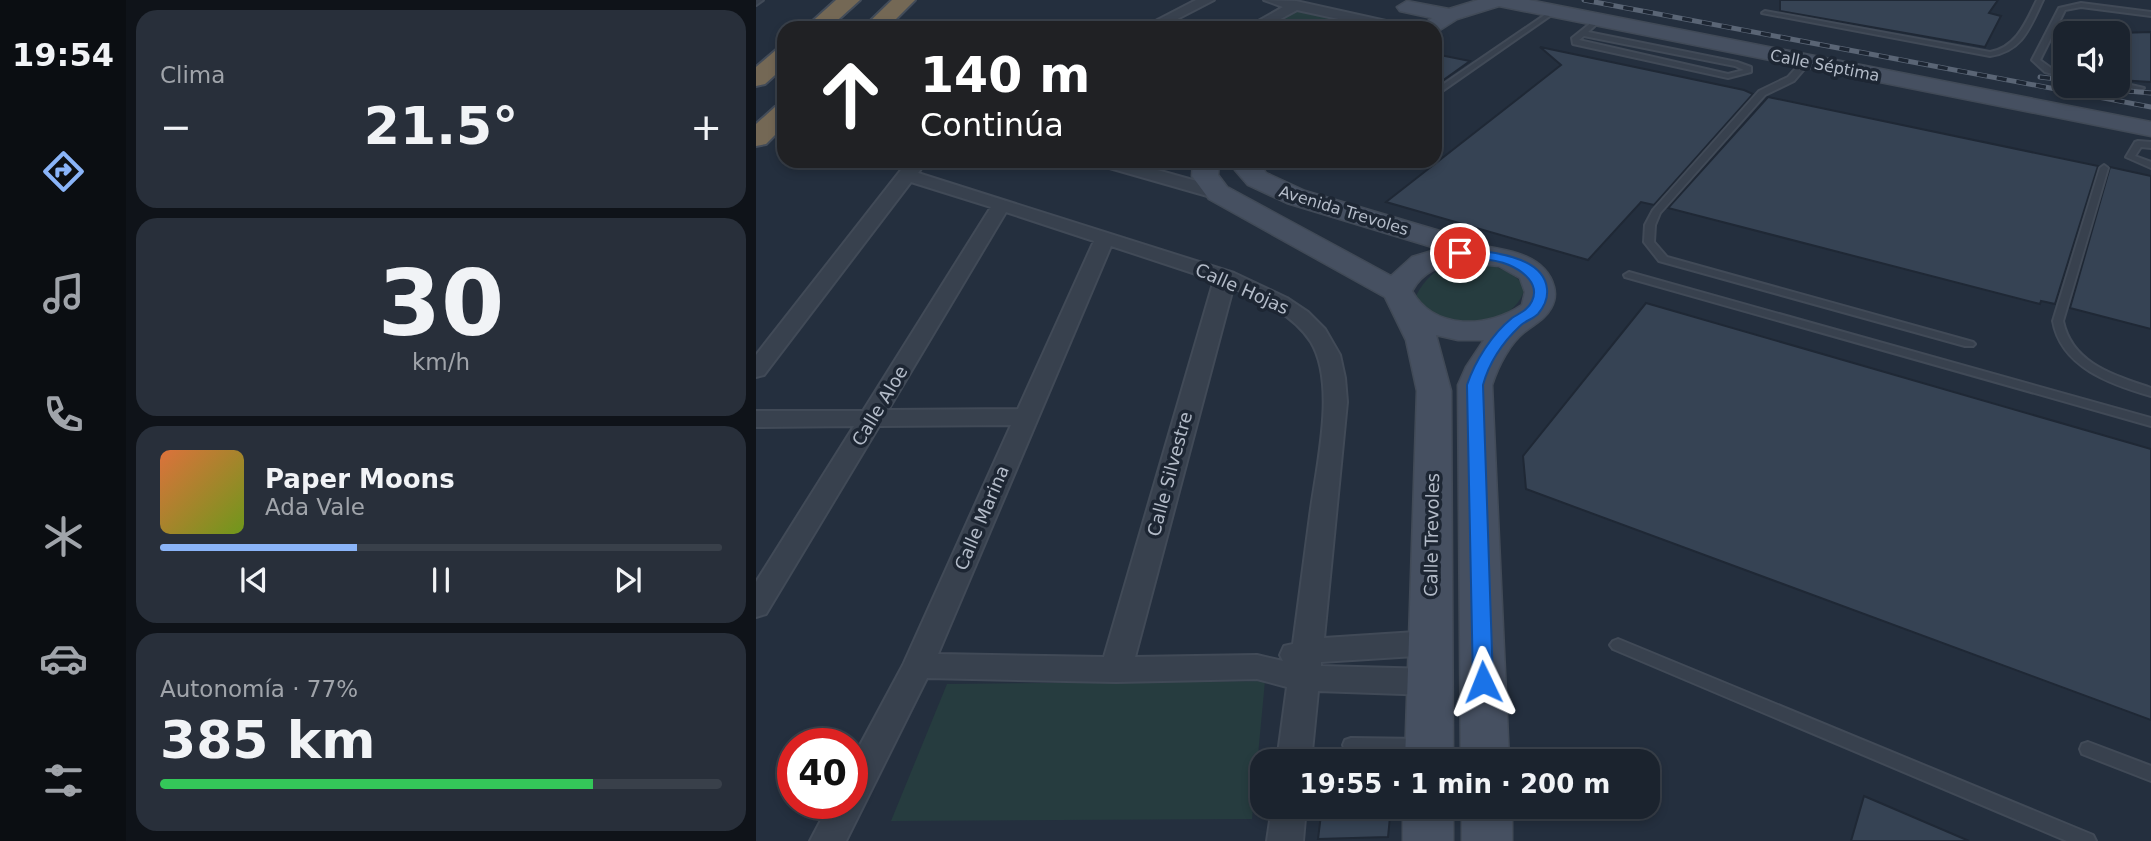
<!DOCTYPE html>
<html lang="es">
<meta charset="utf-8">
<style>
body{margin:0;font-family:"DejaVu Sans",sans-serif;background:#282f3a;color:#f1f3f6;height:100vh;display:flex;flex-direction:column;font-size:26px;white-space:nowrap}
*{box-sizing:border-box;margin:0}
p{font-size:23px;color:#a0a4aa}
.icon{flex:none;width:38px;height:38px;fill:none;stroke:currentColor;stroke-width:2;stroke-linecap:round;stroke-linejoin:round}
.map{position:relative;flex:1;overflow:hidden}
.details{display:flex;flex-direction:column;gap:10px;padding:10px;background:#0f1319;width:630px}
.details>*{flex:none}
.hud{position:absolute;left:21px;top:21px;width:665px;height:147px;border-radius:21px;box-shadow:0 4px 10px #0003,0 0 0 2px #39404a;background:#202124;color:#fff;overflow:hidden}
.tools{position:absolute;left:1297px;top:21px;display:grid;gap:14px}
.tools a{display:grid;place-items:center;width:77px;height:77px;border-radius:14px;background:#1b232e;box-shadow:0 4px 10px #0003,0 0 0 2px #39404a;font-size:35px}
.speed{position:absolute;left:21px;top:728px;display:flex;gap:14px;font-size:35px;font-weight:700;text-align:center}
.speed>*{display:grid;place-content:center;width:91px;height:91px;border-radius:50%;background:#1b232e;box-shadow:0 4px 10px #0003,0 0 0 2px #39404a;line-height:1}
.speed .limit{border:10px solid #d22;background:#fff;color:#111}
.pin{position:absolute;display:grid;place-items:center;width:60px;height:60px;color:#fff;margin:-30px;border:4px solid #fff;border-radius:50%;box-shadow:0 2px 7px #0007}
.me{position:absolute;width:77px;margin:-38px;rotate:358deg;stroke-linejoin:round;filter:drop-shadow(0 0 5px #0008)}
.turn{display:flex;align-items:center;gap:24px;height:147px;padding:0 28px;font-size:32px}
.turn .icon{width:91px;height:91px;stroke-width:2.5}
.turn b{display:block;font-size:49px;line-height:60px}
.big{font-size:52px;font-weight:700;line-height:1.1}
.details .card{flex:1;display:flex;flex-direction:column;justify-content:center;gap:10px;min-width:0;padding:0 24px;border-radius:21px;background:#282f3a}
.details .dial{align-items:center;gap:0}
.dial b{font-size:91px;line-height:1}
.song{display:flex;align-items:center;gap:21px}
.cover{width:84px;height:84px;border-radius:10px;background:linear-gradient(135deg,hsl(20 70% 55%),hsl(80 70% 35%))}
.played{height:7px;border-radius:4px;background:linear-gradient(90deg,#8ab4f8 35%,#39404a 35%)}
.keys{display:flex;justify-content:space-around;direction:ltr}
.heat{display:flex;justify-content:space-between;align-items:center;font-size:38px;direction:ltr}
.charge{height:10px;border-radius:5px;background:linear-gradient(90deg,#34c759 77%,#39404a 0)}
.trip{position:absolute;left:494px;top:749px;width:410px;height:70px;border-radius:21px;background:#1b232e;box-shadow:0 4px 10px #0003,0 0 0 2px #39404a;font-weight:700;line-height:70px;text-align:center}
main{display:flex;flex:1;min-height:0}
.menu{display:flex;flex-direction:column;width:126px;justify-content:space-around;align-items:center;background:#0b0e12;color:#a0a4aa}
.menu .icon{width:49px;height:49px}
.menu .on{color:#8ab4f8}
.menu b{font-size:32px;color:#f1f3f6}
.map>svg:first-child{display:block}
.green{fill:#263c3f}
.building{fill:#364354;stroke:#1f2835;stroke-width:2}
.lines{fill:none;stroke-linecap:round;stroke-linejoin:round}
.lane-casing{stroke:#414a57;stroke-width:4}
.street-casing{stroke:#414a57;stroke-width:4}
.secondary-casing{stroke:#414a57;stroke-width:3}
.highway-casing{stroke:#434c59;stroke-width:4}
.lane{fill:#38414e;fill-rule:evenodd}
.street{fill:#38414e;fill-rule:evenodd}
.secondary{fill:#465061;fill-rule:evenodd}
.highway{fill:#746855;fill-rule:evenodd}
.rail-casing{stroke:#5a6575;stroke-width:5}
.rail{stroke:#1d2633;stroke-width:3.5;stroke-dasharray:10;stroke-linecap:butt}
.route{fill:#1a73e8;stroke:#114b97;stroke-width:2}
.labels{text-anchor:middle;stroke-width:7;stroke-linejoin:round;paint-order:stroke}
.far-street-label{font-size:16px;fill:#b4bcc9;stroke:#1d2633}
.street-label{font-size:18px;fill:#b4bcc9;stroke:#1d2633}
</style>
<main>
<nav class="menu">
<b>19:54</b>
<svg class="icon on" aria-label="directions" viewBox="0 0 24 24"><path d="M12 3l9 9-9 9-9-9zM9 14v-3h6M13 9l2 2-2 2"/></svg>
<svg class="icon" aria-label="music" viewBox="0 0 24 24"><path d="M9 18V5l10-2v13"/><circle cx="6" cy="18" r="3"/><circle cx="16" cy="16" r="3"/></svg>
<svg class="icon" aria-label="phone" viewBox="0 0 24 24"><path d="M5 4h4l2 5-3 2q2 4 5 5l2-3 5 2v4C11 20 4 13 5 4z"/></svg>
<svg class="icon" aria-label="climate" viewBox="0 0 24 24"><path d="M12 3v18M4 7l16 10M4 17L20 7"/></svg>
<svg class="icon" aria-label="car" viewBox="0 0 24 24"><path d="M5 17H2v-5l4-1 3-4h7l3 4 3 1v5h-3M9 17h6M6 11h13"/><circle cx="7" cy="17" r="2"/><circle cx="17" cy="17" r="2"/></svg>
<svg class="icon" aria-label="filters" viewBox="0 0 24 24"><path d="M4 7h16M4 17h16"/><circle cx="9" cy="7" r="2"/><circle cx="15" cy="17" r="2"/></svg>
</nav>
<section class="details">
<div class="card"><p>Clima</p>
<div class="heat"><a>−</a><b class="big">21.5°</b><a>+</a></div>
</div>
<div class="card dial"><b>30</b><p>km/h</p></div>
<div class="card">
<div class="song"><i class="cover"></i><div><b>Paper Moons</b><p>Ada Vale</p></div></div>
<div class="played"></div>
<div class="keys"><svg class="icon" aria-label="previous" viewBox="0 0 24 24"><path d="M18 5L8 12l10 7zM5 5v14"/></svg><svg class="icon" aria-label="pause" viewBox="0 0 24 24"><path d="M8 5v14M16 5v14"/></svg><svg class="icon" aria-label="next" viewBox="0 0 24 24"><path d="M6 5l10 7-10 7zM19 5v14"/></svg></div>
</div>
<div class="card"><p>Autonomía · 77%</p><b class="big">385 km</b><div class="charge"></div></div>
</section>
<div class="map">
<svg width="1395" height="841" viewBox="0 0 1395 841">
<rect width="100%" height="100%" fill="#242f3e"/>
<g class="green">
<polygon points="542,10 618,26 615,28 509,28"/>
<path d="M700,262C728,263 750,265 769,286C762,327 699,330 670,309C666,306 663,300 660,296C669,278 681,268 700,262Z"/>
<polygon points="509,681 496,819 135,821 191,684"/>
</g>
<g class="building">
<polygon points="1024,0 1242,0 1233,13 1245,16 1229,47 1024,11"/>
<polygon points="1395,32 1395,82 1362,80 1362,33"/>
<polygon points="784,47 988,90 997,94 898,205 885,202 832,260 630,202 805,65"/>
<polygon points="679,54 714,61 679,86"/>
<polygon points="1012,97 1342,166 1299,304 1285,301 1284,304 912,208"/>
<polygon points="1354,167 1395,176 1395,329 1314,308"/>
<polygon points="890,303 1395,449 1395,720 770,489 767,456"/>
<polygon points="1108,796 1213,841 1095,841"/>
<polygon points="566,807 635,807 632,837 562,839"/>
</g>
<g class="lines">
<g class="lane-casing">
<g id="lane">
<polygon points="0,0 7,0 0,5"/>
<path d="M1281,0H1287C1274,27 1267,51 1234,56L1006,13L1009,11L1234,52C1261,47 1270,22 1281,0Z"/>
<polygon points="1325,3 1395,12 1395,16 1325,7 1309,10 1284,60 1295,68 1309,73 1309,77 1289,72 1276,60 1303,8"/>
<polygon points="796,10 801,11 679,96 679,90"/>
<path d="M841,18L845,20L832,32L981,62L995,67V72L972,78L817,44L816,38ZM828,36L979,66L988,70L972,74L823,40Z"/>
<polygon points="1048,59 1055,61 1038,81 1009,95 904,213 899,225 898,242 911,257 1217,342 1219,344 1217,346 1209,346 903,261 888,242 889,225 897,210 1003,91 1032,77"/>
<polygon points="1362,82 1388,88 1384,90 1360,86 1362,86"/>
<polygon points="1382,141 1395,142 1395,148 1385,147 1379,156 1395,162 1395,168 1370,157 1379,142"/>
<path d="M1348,165L1352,168L1307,321C1316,364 1358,375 1395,388V396C1354,384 1305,367 1297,321L1344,168Z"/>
<polygon points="873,272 1395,418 1395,426 869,277 868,275"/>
<polygon points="862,639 1337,835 1340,841 1311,841 857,649 854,645 857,641"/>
<polygon points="595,738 666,739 672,741 674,746 672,751 666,753 595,752 589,750 587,745 589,740"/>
<polygon points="1332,742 1395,766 1395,781 1326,754 1324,749 1326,744"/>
</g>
</g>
<g class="street-casing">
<g id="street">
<polygon points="440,0 458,0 404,28 386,28"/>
<polygon points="508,0 540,1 639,23 646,27 624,28 541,10 508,28 490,28 527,7"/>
<path d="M152,161H168L169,163L162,173L478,273L531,298L552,312L569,329L584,355L589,378L591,402L568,638L675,631L686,635L690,643L686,651L675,655L565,662V666L675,669L686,673L691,682L686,691L675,695L562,691L555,761H521L531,687L501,679L360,682L171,678L90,841H54L74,803H96V760L147,665L255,425L123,426L10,614L0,617V582L98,426L0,427V411H107L235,207L155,182L8,375L0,377V355ZM250,212L338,241L262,409L132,410ZM355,246L458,280L348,657L182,654ZM477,288C504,299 538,315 555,342C581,385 560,468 554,516C548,559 543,601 537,644L528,646L524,655L527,661L501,655L379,657Z"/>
<polygon points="340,161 369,161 469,189 471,193 462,199 343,165"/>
<polygon points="516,807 550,807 547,841 511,841"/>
</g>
</g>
<g class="secondary-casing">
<g id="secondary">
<polygon points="722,0 773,0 1395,122 1395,136 743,6 701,19 679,33 679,28 663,28 676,18 644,11 641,7 651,1 693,9"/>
<path d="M437,161H463L462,175L471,187L635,276L656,257L683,249L531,203L492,185L479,170L476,161H502L510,173L549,191L724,243L726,246C754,250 790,256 798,287C800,295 799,301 795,308C789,319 780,323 771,330C754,342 742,366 736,385L753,761H705L702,385L710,367L728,340H702L680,335L695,391L697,761H649L661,391L650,340L629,297L453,199L436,176ZM704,262L743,266L764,278L769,292L766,305C733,328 678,331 656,291C667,271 683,266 704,262Z"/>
<rect x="647" y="807" width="50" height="34"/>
<rect x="706" y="807" width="50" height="34"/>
</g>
</g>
<g class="highway-casing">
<g id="highway">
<polygon points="80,0 104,0 73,28 49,28"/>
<polygon points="136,0 159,0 131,28 107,28"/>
<polygon points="28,48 28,67 9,84 0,86 0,67 20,50"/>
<polygon points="28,104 28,126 10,144 0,146 0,124 19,107"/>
</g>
</g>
<use href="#lane" class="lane"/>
<use href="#street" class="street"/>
<use href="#secondary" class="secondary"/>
<use href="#highway" class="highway"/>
<g class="rail-casing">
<g id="rail">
<polyline points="828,0 1395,107"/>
<polyline points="1284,77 1309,80"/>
<polyline points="1348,89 1395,93"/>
</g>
</g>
<use href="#rail" class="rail"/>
</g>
<path class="route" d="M704,249C730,251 788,255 791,289C792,298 788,307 782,314C777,319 769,321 764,326C747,342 733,363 727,385L737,682L734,688L727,690L720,688L717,682L711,385C719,361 736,334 756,318C764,313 772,310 776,301C784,284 767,271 753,265C735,257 717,260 700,256L698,253Z"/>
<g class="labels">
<g class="far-street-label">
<text transform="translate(1069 65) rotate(11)" y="6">Calle Séptima</text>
<text transform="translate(588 210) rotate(17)" y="6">Avenida Trevoles</text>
</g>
<g class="street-label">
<text transform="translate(486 289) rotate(24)" y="6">Calle Hojas</text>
<text transform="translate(124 406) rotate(-59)" y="6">Calle Aloe</text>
<text transform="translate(414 474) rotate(-75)" y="6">Calle Silvestre</text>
<text transform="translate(226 518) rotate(-67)" y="6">Calle Marina</text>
<text transform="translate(676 535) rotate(-89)" y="6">Calle Trevoles</text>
</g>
</g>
</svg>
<div class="tools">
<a><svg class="icon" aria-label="sound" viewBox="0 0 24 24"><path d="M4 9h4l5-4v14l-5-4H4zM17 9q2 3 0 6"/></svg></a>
</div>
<div class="speed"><div class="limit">40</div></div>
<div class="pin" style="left:704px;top:253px;background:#d93025"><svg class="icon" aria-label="arrive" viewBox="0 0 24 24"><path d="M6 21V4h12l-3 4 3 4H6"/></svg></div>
<svg class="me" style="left:727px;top:682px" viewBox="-20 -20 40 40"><path d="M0-17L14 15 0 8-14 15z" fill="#1a73e8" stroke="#fff" stroke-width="4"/></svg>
<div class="trip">19:55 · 1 min · 200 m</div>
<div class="hud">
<div class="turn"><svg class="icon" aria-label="ahead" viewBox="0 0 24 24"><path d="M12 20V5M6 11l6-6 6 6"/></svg><div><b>140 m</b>Continúa</div></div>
</div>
</div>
</main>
